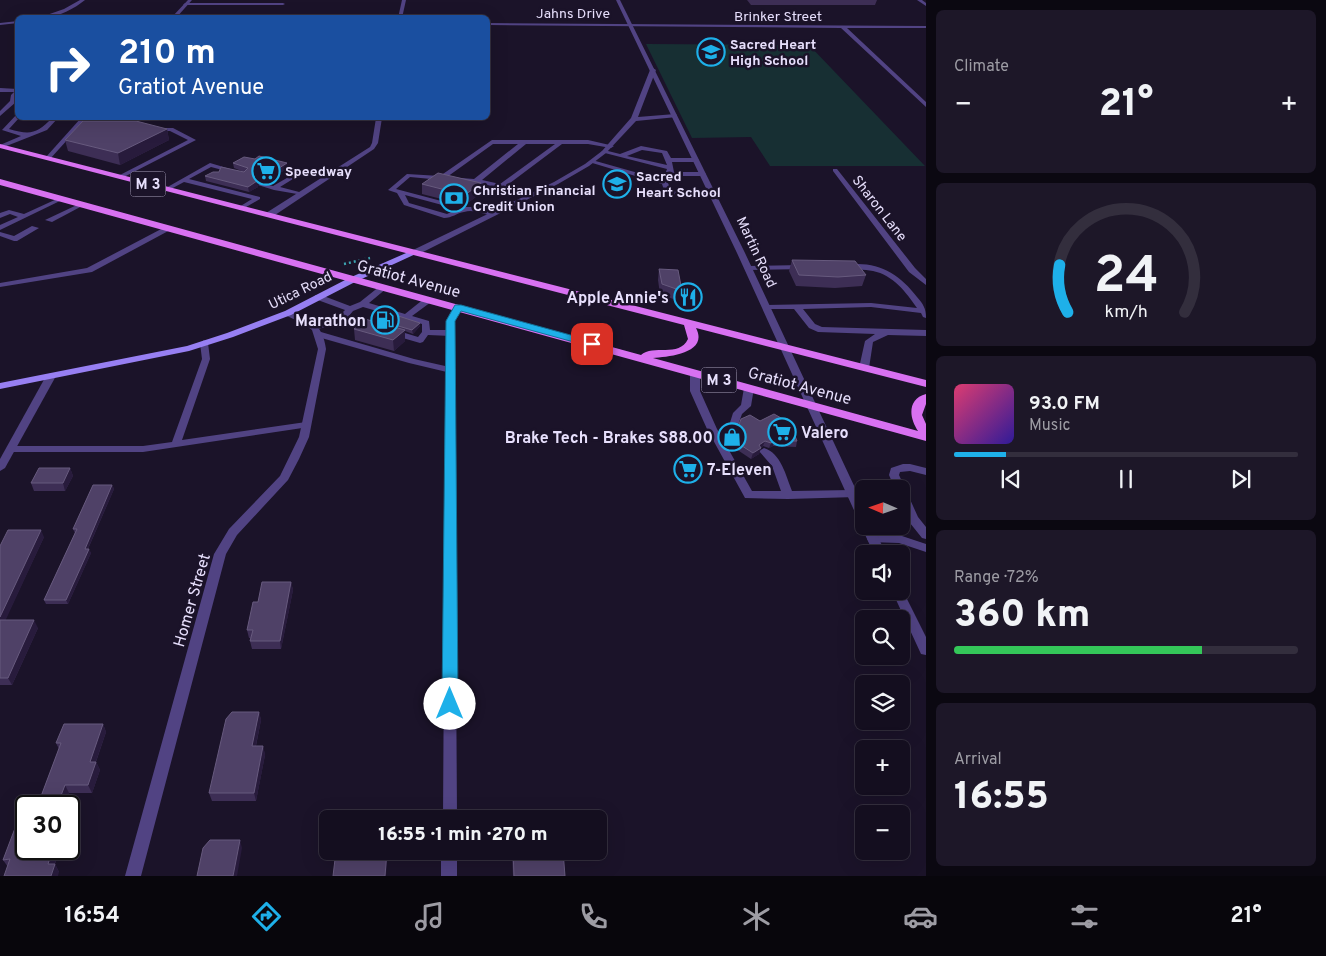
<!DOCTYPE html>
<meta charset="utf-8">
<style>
body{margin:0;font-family:Overpass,sans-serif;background:#1d1728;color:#f1f3f6;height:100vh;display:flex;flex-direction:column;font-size:19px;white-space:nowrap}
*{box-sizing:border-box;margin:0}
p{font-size:16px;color:#9d9ca4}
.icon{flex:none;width:28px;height:28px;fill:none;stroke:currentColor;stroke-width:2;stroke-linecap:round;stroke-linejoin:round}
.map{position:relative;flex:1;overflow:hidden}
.details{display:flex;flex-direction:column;gap:10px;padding:10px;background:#0b0811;width:400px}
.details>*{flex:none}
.banner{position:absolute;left:15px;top:15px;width:475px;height:105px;border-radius:8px;box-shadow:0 5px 20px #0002,0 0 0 1px #332e3d;background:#1a4fa0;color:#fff;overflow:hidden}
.needle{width:32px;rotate:272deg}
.tools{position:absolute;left:855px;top:480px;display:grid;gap:10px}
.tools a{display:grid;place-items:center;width:55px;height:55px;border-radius:8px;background:#140e1f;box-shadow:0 5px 20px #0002,0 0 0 1px #332e3d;font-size:25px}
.speed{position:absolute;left:15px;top:795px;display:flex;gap:10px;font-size:25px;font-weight:700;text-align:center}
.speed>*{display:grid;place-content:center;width:65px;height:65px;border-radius:50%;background:#140e1f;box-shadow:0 5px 20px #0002,0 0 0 1px #332e3d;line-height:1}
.speed .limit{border:2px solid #111;border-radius:8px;background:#fff;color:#111}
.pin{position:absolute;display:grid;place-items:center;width:42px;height:42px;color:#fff;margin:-21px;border-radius:10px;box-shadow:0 2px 8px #0006}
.me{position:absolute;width:55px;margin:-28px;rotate:0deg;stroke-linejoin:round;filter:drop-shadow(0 0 4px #0008)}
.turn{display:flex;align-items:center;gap:18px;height:105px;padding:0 20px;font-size:22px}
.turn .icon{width:65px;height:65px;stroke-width:2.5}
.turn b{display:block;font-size:35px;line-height:42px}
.big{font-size:38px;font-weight:800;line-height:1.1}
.details .widget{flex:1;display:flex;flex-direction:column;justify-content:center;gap:8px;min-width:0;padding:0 18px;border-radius:8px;background:#1d1728}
.details .dial{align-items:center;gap:0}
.dial svg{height:130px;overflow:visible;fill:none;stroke:#332e3d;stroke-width:7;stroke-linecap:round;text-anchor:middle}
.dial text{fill:#f1f3f6;stroke:none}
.song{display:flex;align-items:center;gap:15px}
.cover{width:60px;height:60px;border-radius:8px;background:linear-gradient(135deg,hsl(340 70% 55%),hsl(250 70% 35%))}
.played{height:5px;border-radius:2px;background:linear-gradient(90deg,#1eb0e9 15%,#332e3d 15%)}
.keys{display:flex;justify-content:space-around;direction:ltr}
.heat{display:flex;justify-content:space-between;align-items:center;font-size:28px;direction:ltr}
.charge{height:8px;border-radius:4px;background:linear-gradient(90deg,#34c759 72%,#332e3d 0)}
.trip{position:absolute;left:319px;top:810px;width:288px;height:50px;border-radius:8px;background:#140e1f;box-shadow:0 5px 20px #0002,0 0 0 1px #332e3d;font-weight:800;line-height:50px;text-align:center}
.tab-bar{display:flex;height:80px;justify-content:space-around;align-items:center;background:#08060c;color:#9d9ca4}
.tab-bar .icon{width:35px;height:35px}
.tab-bar .active{color:#1eb0e9}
.tab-bar b{font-size:22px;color:#f1f3f6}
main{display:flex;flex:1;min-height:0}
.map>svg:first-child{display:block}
.green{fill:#172f33}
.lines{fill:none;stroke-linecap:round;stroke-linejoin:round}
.path{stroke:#3da4b1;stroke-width:2.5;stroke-dasharray:2 3;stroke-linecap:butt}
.service{fill:#514383;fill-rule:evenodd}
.minor{fill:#514383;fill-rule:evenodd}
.tertiary{fill:#514383;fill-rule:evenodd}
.secondary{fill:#977ff2;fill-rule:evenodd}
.primary{fill:#d871f1;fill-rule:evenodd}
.wall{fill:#3d2e55}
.shaded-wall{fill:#281b3c}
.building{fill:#4f4167;stroke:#675a7e}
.route{fill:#1eb0e9;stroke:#147297}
.labels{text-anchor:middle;stroke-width:5;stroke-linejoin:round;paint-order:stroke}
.far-street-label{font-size:14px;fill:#e7dffc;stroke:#1b1329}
.far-poi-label{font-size:14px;font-weight:bold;fill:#e7dffc;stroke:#1b1329;text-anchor:start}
.shield{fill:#1b1329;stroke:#aaa2bd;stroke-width:1}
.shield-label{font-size:15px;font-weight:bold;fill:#e7dffc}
.street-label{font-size:16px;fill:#e7dffc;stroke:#1b1329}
.poi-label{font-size:16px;font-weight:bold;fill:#e7dffc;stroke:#1b1329;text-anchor:end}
</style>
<main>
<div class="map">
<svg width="926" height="876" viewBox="0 0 926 876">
<rect width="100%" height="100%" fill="#1b1329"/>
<polygon class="green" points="646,44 809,45 925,166 770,166 751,137 692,138"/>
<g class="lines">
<polyline class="path" points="344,264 370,258"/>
<g class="service">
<polygon points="185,3 283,3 285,4 283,5 183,5"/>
<polygon points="0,88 18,89 16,102 0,116 0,111 10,101 11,95 14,92 0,92"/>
<path d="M18,113V118H19L9,129C30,135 37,134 52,118H58L47,130L4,147H0V145L21,136L2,130Z"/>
<polygon points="151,128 173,128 196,140 122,178 118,178 118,176 188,140 170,131 153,131 151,130"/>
<path d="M492,140H588L614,146L611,148L588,144H562L506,186L533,194V196L531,197L484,184L410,177L396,189L464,207H477L495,212L496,214L492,216C483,214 474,209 464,212C457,213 452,218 444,218L404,205L397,193L388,190L407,174L440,176ZM493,144H518L474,179L447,177ZM526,144H555L500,184L482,180ZM405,195L457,209L447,214L409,203Z"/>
<path d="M641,146L667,151L671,158H696L699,160L696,162H672L674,172H703L706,174L703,176H672L668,183L671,191H712L715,193L712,195H668L665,193L662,184L589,162L592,160L663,180L667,169L601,152L604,150L620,154ZM642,150L662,153L667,165L627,156Z"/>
<polygon points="210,163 237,171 234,173 211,167 189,179 260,197 260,199 241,210 237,208 239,207 252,199 184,182 169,190 164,189"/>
<polygon points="299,171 302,173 301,174 280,187 303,193 303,195 274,190 258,185 261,183 273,186"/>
<polygon points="59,198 64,199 0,230 0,225 18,217 10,214 0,218 0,213 9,210 24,214"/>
<polygon points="79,204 84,205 52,222 45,220"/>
<polygon points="32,226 39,228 17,241 14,241 0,236 0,232 14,236"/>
<polygon points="803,265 806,265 806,269 748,270 744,268 748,266"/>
<path d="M845,265C876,260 899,273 917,297C923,304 926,308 926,318L923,317L921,313L871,307L803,309L815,324L822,327L926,330V336L888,335L873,342L869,368L864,371L859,368L865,341L875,334L818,332L809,328L794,309H766L762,307L766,305L871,303L917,308C906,292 893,275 873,271C864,269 854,270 845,269Z"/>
<polygon points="380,286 383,286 387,288 369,303 405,314 425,298 431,298 431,302 412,316 429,321 430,330 451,330 455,333 451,336 428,335 423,342 420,343 389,334 388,332 392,329 418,337 422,332 422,324 363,307 353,311 348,317 376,325 377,327 376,329 373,330 342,321 316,330 312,327 339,316 345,310 315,299 315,295 321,295 350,306 360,302"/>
<polygon points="321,332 414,359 454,368 456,370 451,373 409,363 318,337 317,335"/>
<polygon points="204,340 208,343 210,359 182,440 306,422 309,423 311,425 309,427 143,452 11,452 6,449 11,446 143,446 172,442 202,359 200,343"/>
<path d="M695,370L700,373V391L717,429L752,491H781L772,466L759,451L764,448C781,453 786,476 792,491L852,490L856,491L857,494L856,497L788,499L745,498L707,429L690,391V373Z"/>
<polygon points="749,385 754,388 751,406 742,414 736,431 730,431 728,429 733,413 741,405 744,388"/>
<polygon points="903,464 910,464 926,468 926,475 910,471 900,472 899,475 918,517 926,527 926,539 922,538 910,523 901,522 901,514 906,515 901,505 901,489 895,489 889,475 891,468"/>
<polygon points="873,535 899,535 926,544 926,552 899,543 869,542 867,539 869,536"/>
</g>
<g class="minor">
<path d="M80,0H85C74,9 55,19 41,17L64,9Z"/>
<polygon points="188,0 192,0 176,18 171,18"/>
<polygon points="402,0 406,0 402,18 398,18"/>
<polygon points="917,0 922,0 926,3 926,6"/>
<polygon points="18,21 18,23 0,25 0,23"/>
<polygon points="488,23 926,26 926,28 847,28 926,102 926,107 841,28 488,25"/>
<polygon points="653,68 656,70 638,117 675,114 677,115 677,117 636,121 606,153 589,166 558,184 419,254 413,254 413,250 554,182 585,164 602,151 631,118 650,70"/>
<polygon points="81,118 87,118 50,159 46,159 46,157"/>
<polygon points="376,118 382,118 378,143 374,149 272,217 266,217 266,213 370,147 372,143"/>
<polygon points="833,169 837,169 915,268 926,279 926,285 909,272 833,171"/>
<polygon points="165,227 172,229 92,272 0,287 0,283 87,268"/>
<polygon points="455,305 458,305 462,307 454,321 457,819 443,819 446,321"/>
<path d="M288,310C310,317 323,325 326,349L309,437L299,459L288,480L237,535L226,554L141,876H125L214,554L229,529L280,476L299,437L318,349L312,330L304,324L285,315L284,313Z"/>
<polygon points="51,373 56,376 5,468 0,471 0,459 46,376"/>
<rect x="441" y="851" width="16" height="25"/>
</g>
<g class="tertiary">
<polygon points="616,0 620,0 745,253 864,507 864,523 860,522 858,519 737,253"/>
<polygon points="863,523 864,526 873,526 886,554 874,554 861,526"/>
<polygon points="901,587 926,637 926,655 921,654 892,591 901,591"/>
</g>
<polygon class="secondary" points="413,250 416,250 420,252 355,282 291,315 233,337 189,351 0,389 0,383 187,346 227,333 285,311 349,278"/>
<path class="primary" d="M0,144L926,380V387L696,328C709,353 669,357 653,358L918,431C909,418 907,399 926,394V404L922,415L926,424V441L0,185V179L641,355C653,344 679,358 688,339L684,325L0,148Z"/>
</g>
<g class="wall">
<polygon points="747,0 877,0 875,5 751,5"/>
<polygon points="167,129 169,140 120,165 68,151 65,140"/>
<polygon points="233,163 288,168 265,182 260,181 257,184 258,187 249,192 206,181 205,176 244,172 234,168"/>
<polygon points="481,183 481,193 465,205 422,194 422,184"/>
<polygon points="792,260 866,275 862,286 835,288 796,286 789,271"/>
<polygon points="659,269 682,291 681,302 660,294 658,280"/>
<polygon points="374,319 420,326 413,334 405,331 405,341 394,351 355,340 354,329 374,321"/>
<polygon points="760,421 797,441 796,447 773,446 769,448 763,446 761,448 759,454 751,459 727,443 723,435 724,429 738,427"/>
<polygon points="70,468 73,476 65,491 34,491 31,483"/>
<polygon points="112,485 114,489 88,549 91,553 68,604 46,604 44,600 75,533 73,529"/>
<polygon points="44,537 5,620 38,628 12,685 0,685 0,546"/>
<polygon points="291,582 293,590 281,649 252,649 250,641 251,638 249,638 247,630 258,602"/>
<polygon points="259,712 261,720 256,746 263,746 265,755 256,801 212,801 209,793"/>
<polygon points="103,724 106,732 96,762 100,770 92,793 69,793 26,849 60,849 55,864 59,872 8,867 3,860 40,799 59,749 56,743"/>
<polygon points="512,851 563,851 565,876 513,876"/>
</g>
<g class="shaded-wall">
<polygon points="167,129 169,140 120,165 118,153"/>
<polygon points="287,163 288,168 265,182 265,177"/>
<polygon points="259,176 260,181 257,184 258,187 249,192 248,187"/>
<polygon points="481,183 481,193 465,205 465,195"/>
<polygon points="420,323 420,326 413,334 412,330"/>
<polygon points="405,330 405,341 394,351 393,340"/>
<polygon points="765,441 763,446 758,450 761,448 759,454 751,459 753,453 759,445"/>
<polygon points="774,441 773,446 769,448 771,443"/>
<polygon points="70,468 73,476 65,491 63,483"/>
<polygon points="112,485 114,489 86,553 85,549"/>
<polygon points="41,530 44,537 2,628 0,624 0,617"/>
<polygon points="89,549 91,553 68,604 66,600"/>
<polygon points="291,582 293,590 281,649 280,641"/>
<polygon points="34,620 38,628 12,685 8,678"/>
<polygon points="259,712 261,720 254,754 252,746"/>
<polygon points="103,724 106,732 93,770 90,762"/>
<polygon points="263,746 265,755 256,801 254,793"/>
<polygon points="96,762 100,770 92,793 88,785"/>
<polygon points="65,785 69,793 64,806 57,806"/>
<polygon points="240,840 242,848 237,876 233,876"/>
<polygon points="53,849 60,849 52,872 48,864"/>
<polygon points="387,851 388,851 386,876 385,876"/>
<polygon points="55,864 59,872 58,876 51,876"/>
</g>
<g class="building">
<polygon points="83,121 136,121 167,129 118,153 65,140"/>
<polygon points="259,156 287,163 265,177 259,176 255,179 257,181 248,187 205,176 213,172 219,172 221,167 244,172 248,168 233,163 244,157 255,159"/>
<polygon points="438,173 481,183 465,195 422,184"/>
<polygon points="792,260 855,261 866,275 838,277 799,275"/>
<polygon points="659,269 678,270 682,291 662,284"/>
<polygon points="383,311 420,323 412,330 374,319"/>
<polygon points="365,319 405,330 393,340 354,329"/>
<polygon points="774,414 790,423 797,441 774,441 771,443 765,441 759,445 761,448 753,453 728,437 724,429 729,426 738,427 741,419 750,415 760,421"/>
<polygon points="39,468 70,468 63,483 31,483"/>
<polygon points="93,485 112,485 85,549 89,549 66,600 44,600 77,529 73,529"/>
<polygon points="8,530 41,530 0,617 0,546"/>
<polygon points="262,582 291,582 280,641 250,641 253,630 247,630 253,602 258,602"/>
<polygon points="0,620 34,620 8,678 0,678"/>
<polygon points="232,712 259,712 252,746 263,746 254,793 209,793 226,719"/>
<polygon points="64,724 103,724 90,762 96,762 88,785 65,785 57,806 26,806 26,849 53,849 48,864 55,864 51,876 4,876 10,859 3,860 26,799 40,799 61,743 56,743"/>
<polygon points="341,811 390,811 389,819 340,819"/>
<polygon points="511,812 560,812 561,819 511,819"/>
<polygon points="210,840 240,840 233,876 197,876 203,848"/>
<polygon points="336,851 387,851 385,876 333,876"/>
<polygon points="513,851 563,851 565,876 514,876"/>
</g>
<polygon class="route" points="455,305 461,305 596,342 597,344 592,347 461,311 455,321 458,704 455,709 450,711 445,709 442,704 446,321"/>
<defs>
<g id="school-ring" transform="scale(1.4375)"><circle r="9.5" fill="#1b1329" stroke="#1eb0e9" stroke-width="1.5"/><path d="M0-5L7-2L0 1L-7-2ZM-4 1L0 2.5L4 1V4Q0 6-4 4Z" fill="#1eb0e9"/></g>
<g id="supermarket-ring" transform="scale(1.4375)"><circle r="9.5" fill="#1b1329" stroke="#1eb0e9" stroke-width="1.5"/><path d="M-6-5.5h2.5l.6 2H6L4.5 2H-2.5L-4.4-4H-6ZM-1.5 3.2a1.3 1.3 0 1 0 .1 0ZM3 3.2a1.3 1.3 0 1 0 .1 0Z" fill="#1eb0e9"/></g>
<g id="bank-ring" transform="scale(1.4375)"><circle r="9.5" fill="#1b1329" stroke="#1eb0e9" stroke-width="1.5"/><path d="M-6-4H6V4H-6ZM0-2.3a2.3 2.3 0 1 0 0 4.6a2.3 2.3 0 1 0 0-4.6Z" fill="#1eb0e9"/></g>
<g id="restaurant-ring" transform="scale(1.4375)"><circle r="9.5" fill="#1b1329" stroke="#1eb0e9" stroke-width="1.5"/><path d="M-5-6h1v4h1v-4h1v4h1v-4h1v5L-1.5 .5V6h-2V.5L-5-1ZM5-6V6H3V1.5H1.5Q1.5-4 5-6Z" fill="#1eb0e9"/></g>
<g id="fuel-ring" transform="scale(1.4375)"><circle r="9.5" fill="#1b1329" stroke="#1eb0e9" stroke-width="1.5"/><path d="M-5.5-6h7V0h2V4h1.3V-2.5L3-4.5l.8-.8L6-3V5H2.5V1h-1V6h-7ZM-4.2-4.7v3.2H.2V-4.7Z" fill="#1eb0e9"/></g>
<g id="shop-ring" transform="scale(1.4375)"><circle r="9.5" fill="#1b1329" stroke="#1eb0e9" stroke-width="1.5"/><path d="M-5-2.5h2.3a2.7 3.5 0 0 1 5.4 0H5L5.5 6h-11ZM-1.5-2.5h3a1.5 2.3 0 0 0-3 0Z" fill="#1eb0e9"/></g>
</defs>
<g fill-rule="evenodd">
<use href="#school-ring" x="711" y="52"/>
<use href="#supermarket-ring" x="266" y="171"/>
<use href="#school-ring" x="617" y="184"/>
<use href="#bank-ring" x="454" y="198"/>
<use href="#restaurant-ring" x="688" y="297"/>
<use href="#fuel-ring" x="385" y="320"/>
<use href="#supermarket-ring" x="782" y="432"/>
<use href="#shop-ring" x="732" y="437"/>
<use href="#supermarket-ring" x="688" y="469"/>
</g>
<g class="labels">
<g class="far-street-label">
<text x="573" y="18">Jahns Drive</text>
<text x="778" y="21">Brinker Street</text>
<text transform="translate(880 208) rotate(52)" y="5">Sharon Lane</text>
<text transform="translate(757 252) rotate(65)" y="5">Martin Road</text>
<text transform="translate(300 290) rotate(-26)" y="5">Utica Road</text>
</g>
<g class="far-poi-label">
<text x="730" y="49">Sacred Heart<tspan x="730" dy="16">High School</tspan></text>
<text x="285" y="176">Speedway</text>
<text x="636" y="181">Sacred<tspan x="636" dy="16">Heart School</tspan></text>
<text x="473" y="195">Christian Financial<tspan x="473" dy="16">Credit Union</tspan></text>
</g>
<g class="shield">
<rect x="130.5" y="171.5" width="35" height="25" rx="4"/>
<rect x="701.5" y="367.5" width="35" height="25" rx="4"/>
</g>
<g class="shield-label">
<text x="148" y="189">M 3</text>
<text x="719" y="385">M 3</text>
</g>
<g class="street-label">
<text transform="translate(409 278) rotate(15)" y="6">Gratiot Avenue</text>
<text transform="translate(800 385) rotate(15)" y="6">Gratiot Avenue</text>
<text transform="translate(191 600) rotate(-74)" y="6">Homer Street</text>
</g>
<g class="poi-label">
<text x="669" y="303">Apple Annie's</text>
<text x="366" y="326">Marathon</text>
<text x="801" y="438" text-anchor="start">Valero</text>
<text x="713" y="443">Brake Tech - Brakes S88.00</text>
<text x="707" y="475" text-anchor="start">7-Eleven</text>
</g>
</g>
</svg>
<div class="tools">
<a><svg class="needle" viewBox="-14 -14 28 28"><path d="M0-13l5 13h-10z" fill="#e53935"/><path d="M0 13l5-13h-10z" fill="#9d9ca4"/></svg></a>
<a><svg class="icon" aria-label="sound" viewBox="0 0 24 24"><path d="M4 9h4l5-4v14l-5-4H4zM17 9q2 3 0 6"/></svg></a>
<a><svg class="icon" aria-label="search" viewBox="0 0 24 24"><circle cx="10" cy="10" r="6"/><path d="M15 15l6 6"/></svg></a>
<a><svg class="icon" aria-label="layers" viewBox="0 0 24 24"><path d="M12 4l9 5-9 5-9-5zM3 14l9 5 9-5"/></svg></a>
<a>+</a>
<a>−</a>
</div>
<div class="speed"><div class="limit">30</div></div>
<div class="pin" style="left:592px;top:344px;background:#d93025"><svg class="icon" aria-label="arrive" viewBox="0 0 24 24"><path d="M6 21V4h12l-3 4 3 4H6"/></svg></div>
<svg class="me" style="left:450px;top:704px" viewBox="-20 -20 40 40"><circle r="19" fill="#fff"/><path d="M0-13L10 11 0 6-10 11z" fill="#1eb0e9"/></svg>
<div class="trip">16:55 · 1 min · 270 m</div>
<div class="banner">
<div class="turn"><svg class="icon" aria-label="right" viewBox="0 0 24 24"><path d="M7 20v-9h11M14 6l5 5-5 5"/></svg><div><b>210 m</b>Gratiot Avenue</div></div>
</div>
</div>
<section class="details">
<div class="widget"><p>Climate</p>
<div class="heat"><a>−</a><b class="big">21°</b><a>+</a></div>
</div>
<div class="widget dial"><svg viewBox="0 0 100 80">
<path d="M14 69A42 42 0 1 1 86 69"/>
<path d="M14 69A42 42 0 0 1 9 40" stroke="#1eb0e9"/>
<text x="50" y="56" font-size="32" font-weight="700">24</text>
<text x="50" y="72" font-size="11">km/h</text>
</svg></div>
<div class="widget">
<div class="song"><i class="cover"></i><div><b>93.0 FM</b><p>Music</p></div></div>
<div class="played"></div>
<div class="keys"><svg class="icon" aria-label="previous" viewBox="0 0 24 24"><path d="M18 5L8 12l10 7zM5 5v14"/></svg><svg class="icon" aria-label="pause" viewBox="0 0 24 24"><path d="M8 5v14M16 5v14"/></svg><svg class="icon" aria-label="next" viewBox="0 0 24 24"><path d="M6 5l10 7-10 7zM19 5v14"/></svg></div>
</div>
<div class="widget"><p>Range · 72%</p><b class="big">360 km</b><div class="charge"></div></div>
<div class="widget"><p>Arrival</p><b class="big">16:55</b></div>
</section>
</main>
<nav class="tab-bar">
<b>16:54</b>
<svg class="icon active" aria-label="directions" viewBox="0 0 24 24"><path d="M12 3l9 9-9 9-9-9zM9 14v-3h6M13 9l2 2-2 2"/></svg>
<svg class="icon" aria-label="music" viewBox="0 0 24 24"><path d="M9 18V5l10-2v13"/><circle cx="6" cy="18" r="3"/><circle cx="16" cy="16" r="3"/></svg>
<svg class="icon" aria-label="phone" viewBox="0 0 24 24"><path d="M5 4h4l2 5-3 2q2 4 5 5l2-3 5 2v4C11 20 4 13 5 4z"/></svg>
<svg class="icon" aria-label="climate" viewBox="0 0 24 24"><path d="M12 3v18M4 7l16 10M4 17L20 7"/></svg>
<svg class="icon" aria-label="car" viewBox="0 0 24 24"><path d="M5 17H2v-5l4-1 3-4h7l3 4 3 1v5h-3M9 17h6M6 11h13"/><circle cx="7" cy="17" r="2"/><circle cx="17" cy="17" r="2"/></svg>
<svg class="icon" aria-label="filters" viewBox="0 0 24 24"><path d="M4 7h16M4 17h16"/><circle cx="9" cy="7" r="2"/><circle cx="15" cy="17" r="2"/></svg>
<b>21°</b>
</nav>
